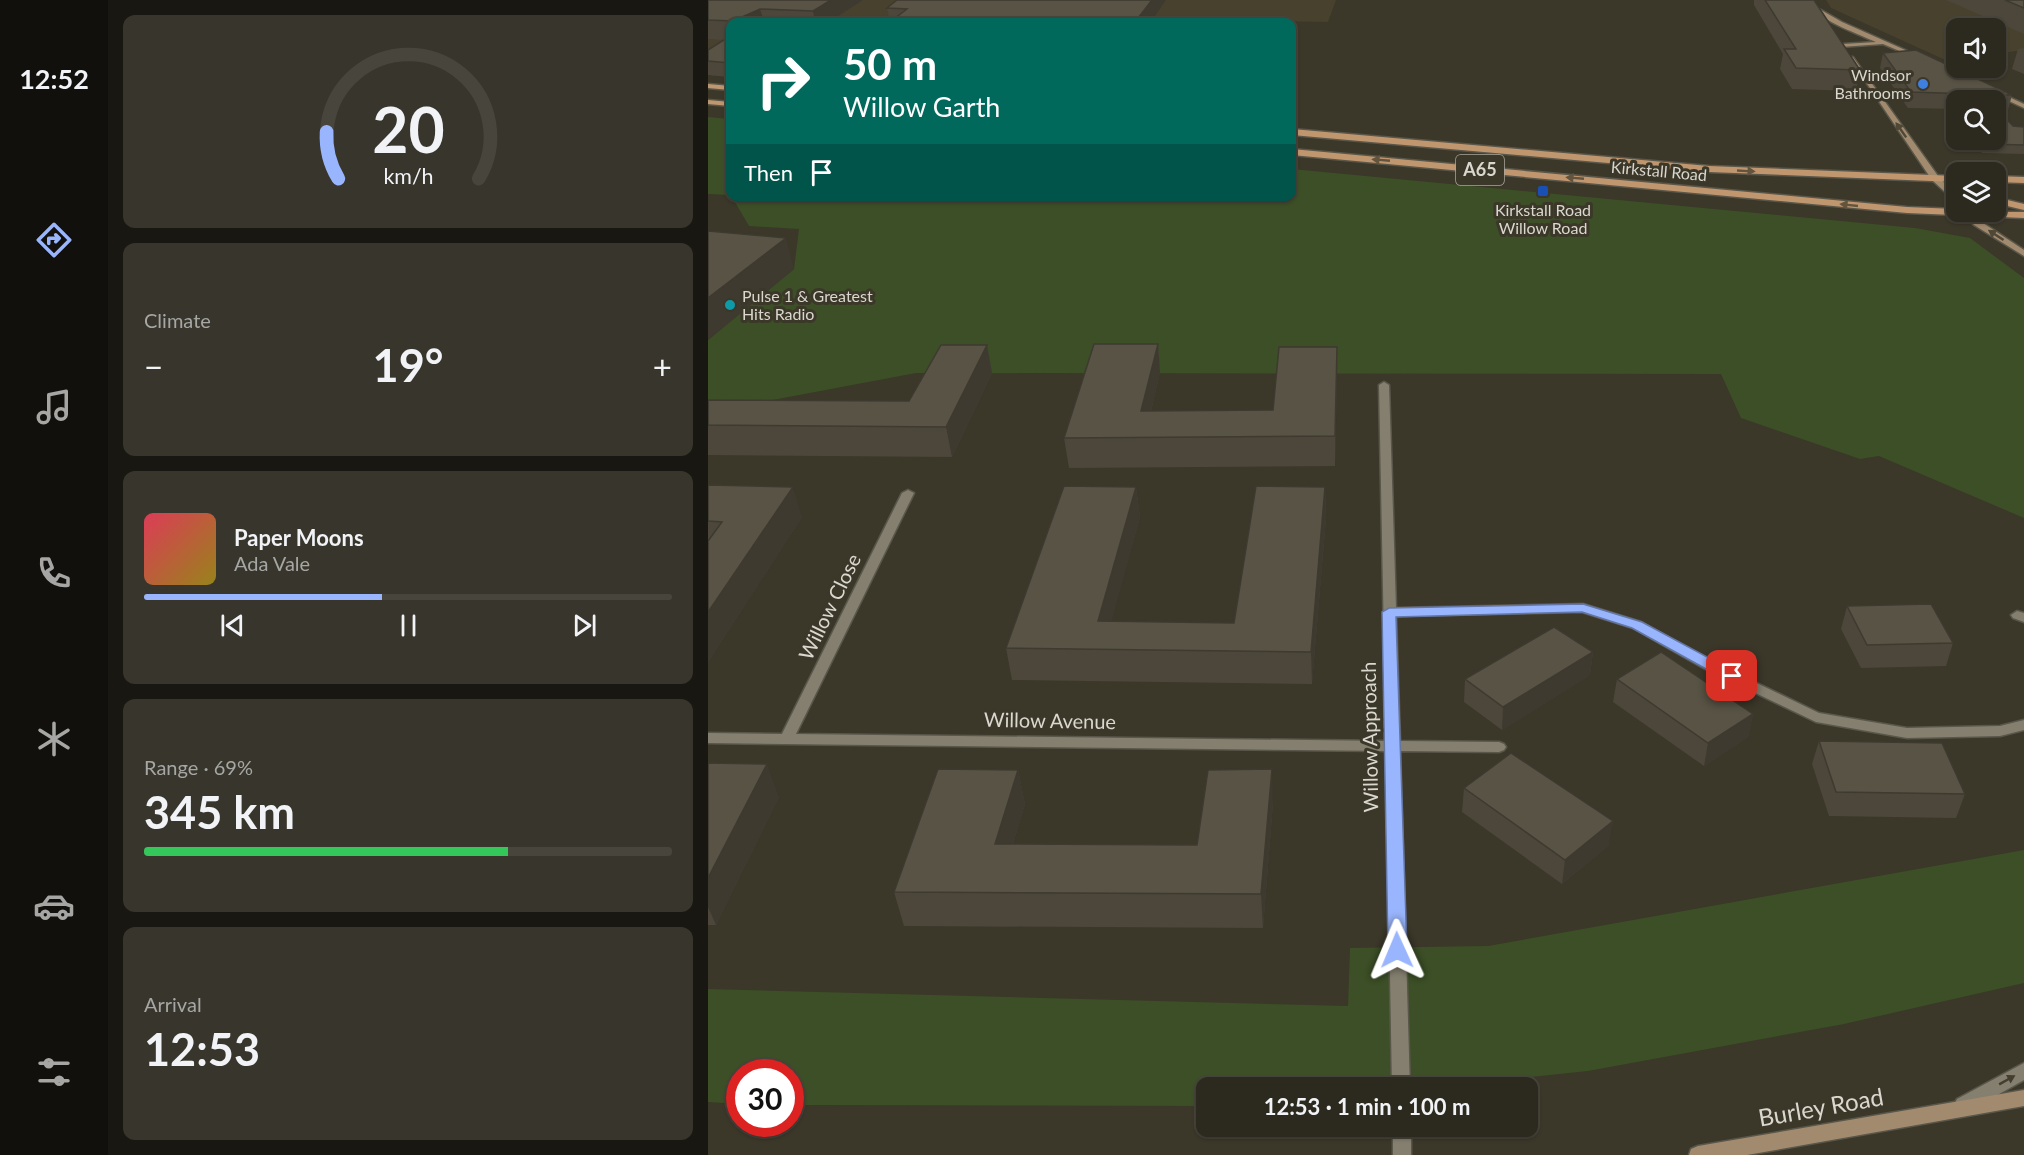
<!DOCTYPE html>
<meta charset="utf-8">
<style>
body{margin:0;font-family:Lato,sans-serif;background:#38352c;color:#f1f3f6;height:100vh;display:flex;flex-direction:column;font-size:22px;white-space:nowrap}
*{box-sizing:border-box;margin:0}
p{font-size:20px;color:#a6a6a4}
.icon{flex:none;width:33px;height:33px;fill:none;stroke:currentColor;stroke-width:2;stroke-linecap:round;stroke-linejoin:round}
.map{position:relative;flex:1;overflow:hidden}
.drawer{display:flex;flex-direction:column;gap:15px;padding:15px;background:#181711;width:600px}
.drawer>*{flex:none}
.top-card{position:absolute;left:18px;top:18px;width:570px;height:183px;border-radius:12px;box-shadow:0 2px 4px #0004,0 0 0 2px #48453d;background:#00695c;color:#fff;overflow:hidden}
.controls{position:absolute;left:1238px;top:18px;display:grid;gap:12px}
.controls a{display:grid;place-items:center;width:60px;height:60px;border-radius:12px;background:#2c291f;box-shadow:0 2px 4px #0004,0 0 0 2px #48453d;font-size:30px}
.speed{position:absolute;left:18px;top:1059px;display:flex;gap:12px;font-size:30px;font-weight:700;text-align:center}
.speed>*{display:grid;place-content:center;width:78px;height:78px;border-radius:50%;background:#2c291f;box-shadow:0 2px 4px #0004,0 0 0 2px #48453d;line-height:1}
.speed .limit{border:9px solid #d22;background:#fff;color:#111}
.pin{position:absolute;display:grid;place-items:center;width:51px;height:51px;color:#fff;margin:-26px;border-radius:12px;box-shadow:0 3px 9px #0006}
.me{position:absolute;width:66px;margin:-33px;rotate:359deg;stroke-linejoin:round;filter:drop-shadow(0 0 4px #0008)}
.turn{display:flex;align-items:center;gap:21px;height:126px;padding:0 18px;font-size:27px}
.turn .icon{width:78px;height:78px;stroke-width:2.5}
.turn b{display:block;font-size:42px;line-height:51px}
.then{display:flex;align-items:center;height:57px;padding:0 18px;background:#0003;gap:12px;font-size:22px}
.big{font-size:45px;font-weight:700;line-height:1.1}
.drawer .card{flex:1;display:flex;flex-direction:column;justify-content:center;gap:9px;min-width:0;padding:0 21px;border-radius:12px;background:#38352c}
.drawer .dial{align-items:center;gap:0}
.dial svg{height:156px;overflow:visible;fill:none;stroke:#48453d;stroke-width:7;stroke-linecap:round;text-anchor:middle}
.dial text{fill:#f1f3f6;stroke:none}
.song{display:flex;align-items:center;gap:18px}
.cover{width:72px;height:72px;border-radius:9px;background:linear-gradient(135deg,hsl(350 70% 55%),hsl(50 70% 35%))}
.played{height:6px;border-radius:3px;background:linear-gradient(90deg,#99b5fd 45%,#48453d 45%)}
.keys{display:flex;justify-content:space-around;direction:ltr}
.heat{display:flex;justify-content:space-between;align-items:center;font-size:33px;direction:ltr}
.charge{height:9px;border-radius:4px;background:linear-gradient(90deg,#34c759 69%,#48453d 0)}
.trip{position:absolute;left:488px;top:1077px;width:342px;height:60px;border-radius:12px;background:#2c291f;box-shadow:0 2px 4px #0004,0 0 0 2px #48453d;font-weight:700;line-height:60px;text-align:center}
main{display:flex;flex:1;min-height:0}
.tabs{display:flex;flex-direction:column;width:108px;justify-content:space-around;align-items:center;background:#12100c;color:#a6a6a4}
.tabs .icon{width:42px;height:42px}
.tabs .active{color:#99b5fd}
.tabs b{font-size:27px;color:#f1f3f6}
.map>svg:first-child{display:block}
.built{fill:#47412d}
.green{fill:#3c4f26}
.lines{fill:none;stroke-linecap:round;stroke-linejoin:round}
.street-casing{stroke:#59564a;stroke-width:3}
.secondary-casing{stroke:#59564a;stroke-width:3}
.primary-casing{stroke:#59564a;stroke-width:3}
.street{fill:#847f6f;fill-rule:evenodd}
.secondary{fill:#a28a6e;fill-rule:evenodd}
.primary{fill:#c0966e;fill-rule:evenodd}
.wall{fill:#4c473a}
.shaded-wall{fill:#3e3a30}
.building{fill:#585344;stroke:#3e3a30;stroke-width:1.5}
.oneway{fill:#504837}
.oneway2{fill:#63543e}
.oneway3{fill:#423e30}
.route{fill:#99b5fd;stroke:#6376a4;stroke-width:1.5}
.shop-dot{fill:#3f7fe0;stroke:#3b3729;stroke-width:2}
.transit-dot{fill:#1a4fb4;stroke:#3b3729;stroke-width:2}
.culture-dot{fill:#0f9aa8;stroke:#3b3729;stroke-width:2}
.labels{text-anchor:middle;stroke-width:6;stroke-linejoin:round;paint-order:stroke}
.far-poi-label{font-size:16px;fill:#dad7cf;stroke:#3b3729;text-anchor:end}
.far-street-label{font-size:16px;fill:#dad7cf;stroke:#3b3729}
.shield{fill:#3b3729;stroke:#aaa79d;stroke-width:1.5}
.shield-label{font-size:18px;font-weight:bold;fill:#dad7cf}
.street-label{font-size:20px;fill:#dad7cf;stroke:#3b3729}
.near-street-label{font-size:24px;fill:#dad7cf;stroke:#3b3729}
</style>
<main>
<nav class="tabs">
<b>12:52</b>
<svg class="icon active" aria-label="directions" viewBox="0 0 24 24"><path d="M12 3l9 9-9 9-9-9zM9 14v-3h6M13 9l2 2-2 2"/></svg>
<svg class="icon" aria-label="music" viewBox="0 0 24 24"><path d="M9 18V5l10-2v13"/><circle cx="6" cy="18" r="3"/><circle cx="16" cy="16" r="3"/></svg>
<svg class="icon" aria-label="phone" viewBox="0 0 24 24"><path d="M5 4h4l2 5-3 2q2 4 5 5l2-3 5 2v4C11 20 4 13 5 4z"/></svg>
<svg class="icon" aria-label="climate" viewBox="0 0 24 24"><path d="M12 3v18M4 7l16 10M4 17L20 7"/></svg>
<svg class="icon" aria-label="car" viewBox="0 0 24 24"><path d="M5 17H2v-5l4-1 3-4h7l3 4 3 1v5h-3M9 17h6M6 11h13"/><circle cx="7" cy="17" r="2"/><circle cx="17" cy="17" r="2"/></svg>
<svg class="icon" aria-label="filters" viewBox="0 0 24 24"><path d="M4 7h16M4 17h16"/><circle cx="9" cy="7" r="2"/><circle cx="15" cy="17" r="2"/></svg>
</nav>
<section class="drawer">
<div class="card dial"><svg viewBox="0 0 100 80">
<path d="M14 69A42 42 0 1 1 86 69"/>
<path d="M14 69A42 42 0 0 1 8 45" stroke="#99b5fd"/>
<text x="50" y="56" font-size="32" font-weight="700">20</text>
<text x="50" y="72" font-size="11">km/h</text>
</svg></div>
<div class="card"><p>Climate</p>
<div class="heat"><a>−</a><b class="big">19°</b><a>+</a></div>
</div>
<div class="card">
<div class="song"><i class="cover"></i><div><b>Paper Moons</b><p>Ada Vale</p></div></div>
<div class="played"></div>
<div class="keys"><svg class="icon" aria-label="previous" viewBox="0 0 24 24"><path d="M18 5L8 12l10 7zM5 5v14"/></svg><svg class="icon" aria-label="pause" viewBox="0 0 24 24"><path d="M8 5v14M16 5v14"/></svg><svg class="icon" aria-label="next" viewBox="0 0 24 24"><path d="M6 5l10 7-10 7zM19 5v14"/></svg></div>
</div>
<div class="card"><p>Range · 69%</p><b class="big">345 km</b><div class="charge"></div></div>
<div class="card"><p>Arrival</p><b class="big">12:53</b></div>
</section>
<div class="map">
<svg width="1316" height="1155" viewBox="0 0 1316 1155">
<rect width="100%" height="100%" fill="#3b3729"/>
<g class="built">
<polygon points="0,0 628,0 620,22 516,20 514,22 22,22 22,77 0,75"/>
<polygon points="1118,0 1316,0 1316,50 1287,54 1287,28 1248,28 1248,58 1235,59 1123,8"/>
</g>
<g class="green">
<polygon points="0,117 22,119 22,195 0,194"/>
<polygon points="584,169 1207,228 1262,238 1316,278 1316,518 1171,456 1152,459 1033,418 1013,374 208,373 0,412 0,340 86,269 91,229 41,226 24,197 584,196"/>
<polygon points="1316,850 1316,983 1136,1024 880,1071 728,1087 498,1088 498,1106 83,1105 82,1072 32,1072 31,1104 0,1102 0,989 640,1006 642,948 780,946"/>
</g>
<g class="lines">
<g class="street-casing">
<g id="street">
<polygon points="676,382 681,385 688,608 875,604 933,622 1007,663 1111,713 1199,728 1292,726 1316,720 1316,730 1292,736 1199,738 1108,722 997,669 925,628 874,612 688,616 692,741 791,742 796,744 798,747 796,750 791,752 692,751 702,1088 684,1088 678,751 0,743 0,733 74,734 194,493 200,490 206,493 88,734 678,741 671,385"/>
<polygon points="1309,611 1316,613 1316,622 1305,618 1303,615"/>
<polygon points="1316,1063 1316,1080 1261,1111 1255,1113 1249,1111 1246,1105 1249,1099"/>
<rect x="685" y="1126" width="18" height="29"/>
</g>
</g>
<g class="secondary-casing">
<g id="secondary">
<path d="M1094,0H1100L1106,6L1134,22L1213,57L1208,58L1175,44L1133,47L1135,44L1168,42C1143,31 1113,21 1094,0Z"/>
<polygon points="1141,57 1145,57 1230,176 1248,196 1248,202 1224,180"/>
<polygon points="1286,92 1290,92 1316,104 1316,108 1286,94"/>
<polygon points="1255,212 1263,212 1272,221 1316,250 1316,256 1266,225"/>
<polygon points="1316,1090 1316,1106 1039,1155 981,1155 983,1149 990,1146"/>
</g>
</g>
<g class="primary-casing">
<g id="primary">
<polygon points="0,84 22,86 22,90 0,88"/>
<polygon points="0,100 22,102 22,106 0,104"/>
<polygon points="584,129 1001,166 1248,176 1248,182 1001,172 584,135"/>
<polygon points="584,149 1199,207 1248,209 1248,212 1316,212 1316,218 1199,213 584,155"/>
<polygon points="1287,176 1316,177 1316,183 1287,182"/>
<polygon points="1287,197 1316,204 1316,210 1287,203"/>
</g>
</g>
<use href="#street" class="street"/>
<use href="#secondary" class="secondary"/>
<use href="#primary" class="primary"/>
</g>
<g class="wall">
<polygon points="0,0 155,0 121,22 22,22 22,77 0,75 0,50 16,40 0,39"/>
<polygon points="189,0 458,0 443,22 182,22 179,8"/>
<polygon points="1046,0 1106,0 1152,70 1148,91 1084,89 1072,69 1075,54 1046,5"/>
<polygon points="1238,0 1316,0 1316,34"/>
<polygon points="1316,48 1316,74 1304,69 1310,49"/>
<polygon points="1175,53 1304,95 1300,110 1287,110 1287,100 1248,100 1248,109 1200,108 1172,68"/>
<polygon points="1305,126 1316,127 1316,154 1274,153 1264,140 1287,140"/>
<polygon points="450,344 452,372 443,411 565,410 629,375 627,466 361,468 356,438"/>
<polygon points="279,345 284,373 244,457 0,455 0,400 201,401"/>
<polygon points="0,485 94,517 0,662"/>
<polygon points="428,487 432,517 403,621 526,623 617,487 618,518 604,684 304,680 298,648"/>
<polygon points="1139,606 1245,643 1238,666 1153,668 1133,629"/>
<polygon points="885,652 882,675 794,730 756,702 757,679"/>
<polygon points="909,679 1045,714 1040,737 996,766 905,702"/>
<polygon points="1111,741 1257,794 1248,818 1121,816 1104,764"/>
<polygon points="0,763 71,797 8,925 0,925"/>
<polygon points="310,770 317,804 305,844 489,845 565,803 555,928 196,926 186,892"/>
<polygon points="756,788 901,845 854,884 754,812"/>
</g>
<g class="shaded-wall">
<polygon points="123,0 155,0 121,22 107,22 105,11"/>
<polygon points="444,0 458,0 443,22 427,22"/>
<polygon points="52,9 56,22 25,22 25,21"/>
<polygon points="78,238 86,269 0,340 0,298"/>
<polygon points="450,344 452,372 437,437 433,411"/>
<polygon points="279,345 284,373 244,457 238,427"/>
<polygon points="629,347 629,375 627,466 627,436"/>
<polygon points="85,487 94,517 0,662 0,612"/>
<polygon points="428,487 432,517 396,649 390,621"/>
<polygon points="617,487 618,518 604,684 603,652"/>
<polygon points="885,652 882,675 794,730 795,707"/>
<polygon points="1045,714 1040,737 996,766 1000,743"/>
<polygon points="59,764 71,797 8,925 0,907 0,878"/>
<polygon points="564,769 565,803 555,928 553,894"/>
<polygon points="310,770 317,804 295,878 287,844"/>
<polygon points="905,821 901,845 854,884 857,860"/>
</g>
<g class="building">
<polygon points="0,0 123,0 105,11 52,9 25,21 0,20"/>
<polygon points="189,0 444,0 427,22 182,22 199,9 179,8"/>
<polygon points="1057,0 1106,0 1152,70 1088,68 1076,49 1088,49"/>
<polygon points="1297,0 1316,0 1316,8"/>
<polygon points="22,36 22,63 0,61 0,50"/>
<polygon points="1208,50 1304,95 1280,95 1285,99 1268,99 1264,94 1203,92 1175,53"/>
<polygon points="1287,113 1293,113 1305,126 1316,127 1316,145 1277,144 1273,140 1287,140"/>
<polygon points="0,231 78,238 0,298"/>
<polygon points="386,344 450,344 433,411 565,410 571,347 629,347 627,436 356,438"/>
<polygon points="233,345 279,345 238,427 0,425 0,400 201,401"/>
<polygon points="0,485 85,487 0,612 0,541 14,522 0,521"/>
<polygon points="356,486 428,487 390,621 526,623 548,486 617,487 603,652 298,648"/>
<polygon points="1223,604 1245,643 1159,645 1139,606"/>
<polygon points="846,627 885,652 795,707 757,679"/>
<polygon points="953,652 1045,714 1000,743 909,679"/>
<polygon points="1111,741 1234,743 1257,794 1128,792"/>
<polygon points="803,753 905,821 857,860 756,788"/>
<polygon points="0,763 59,764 0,878"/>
<polygon points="230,769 310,770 287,844 489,845 500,770 564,769 553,894 186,892"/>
</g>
<defs><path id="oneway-solid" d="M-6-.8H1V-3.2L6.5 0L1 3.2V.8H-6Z" transform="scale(1.5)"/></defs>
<g class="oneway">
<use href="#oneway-solid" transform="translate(1193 130) rotate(-125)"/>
<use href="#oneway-solid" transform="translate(1288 235) rotate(-147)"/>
</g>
<g class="oneway2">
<use href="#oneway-solid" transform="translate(673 160) rotate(-175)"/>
<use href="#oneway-solid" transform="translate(1038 171) rotate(3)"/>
<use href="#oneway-solid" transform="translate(867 178) rotate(-175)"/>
<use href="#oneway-solid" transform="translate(1141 205) rotate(-174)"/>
</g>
<use class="oneway3" href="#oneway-solid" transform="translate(1299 1080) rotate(-29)"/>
<polygon class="route" points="875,604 934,622 1029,673 1031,676 1029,680 1018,680 924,628 874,612 688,617 699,950 696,956 689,958 683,956 680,950 674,612 681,608"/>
<circle class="shop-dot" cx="1215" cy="84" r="6"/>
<rect class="transit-dot" x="829" y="185" width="12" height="12" rx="3"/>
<circle class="culture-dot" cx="22" cy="305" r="6"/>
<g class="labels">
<g class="far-poi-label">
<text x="1203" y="81">Windsor<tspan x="1203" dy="18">Bathrooms</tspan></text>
<text x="835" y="216" text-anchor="middle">Kirkstall Road<tspan x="835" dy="18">Willow Road</tspan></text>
<text x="34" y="302" text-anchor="start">Pulse 1 &amp; Greatest<tspan x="34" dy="18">Hits Radio</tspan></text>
</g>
<g class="far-street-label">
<text transform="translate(951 171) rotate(5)" y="6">Kirkstall Road</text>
</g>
<rect class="shield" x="748" y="155" width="48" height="30" rx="4.5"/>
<g class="shield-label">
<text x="772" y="176">A65</text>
</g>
<g class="street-label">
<text transform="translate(122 607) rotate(-64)" y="7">Willow Close</text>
<text transform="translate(342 721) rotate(1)" y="7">Willow Avenue</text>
<text transform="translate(662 737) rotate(-91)" y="7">Willow Approach</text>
</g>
<g class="near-street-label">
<text transform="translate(1113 1108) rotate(-10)" y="8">Burley Road</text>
</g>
</g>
</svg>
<div class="controls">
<a><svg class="icon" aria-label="sound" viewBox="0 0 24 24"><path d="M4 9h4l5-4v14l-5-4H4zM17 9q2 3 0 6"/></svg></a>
<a><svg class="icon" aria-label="search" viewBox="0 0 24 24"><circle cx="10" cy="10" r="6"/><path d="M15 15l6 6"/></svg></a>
<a><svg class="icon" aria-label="layers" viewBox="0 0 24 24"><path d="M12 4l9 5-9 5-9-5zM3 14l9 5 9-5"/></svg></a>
</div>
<div class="speed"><div class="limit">30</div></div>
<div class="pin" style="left:1024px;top:676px;background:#d93025"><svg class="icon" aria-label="arrive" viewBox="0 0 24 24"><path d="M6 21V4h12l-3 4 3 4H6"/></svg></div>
<svg class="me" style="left:689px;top:950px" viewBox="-20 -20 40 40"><path d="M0-17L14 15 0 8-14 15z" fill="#99b5fd" stroke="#fff" stroke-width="4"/></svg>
<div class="trip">12:53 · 1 min · 100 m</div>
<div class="top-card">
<div class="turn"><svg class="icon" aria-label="right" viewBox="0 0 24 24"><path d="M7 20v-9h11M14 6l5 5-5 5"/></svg><div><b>50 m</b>Willow Garth</div></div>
<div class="then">Then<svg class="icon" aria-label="arrive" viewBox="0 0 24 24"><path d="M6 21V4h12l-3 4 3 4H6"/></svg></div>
</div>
</div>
</main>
